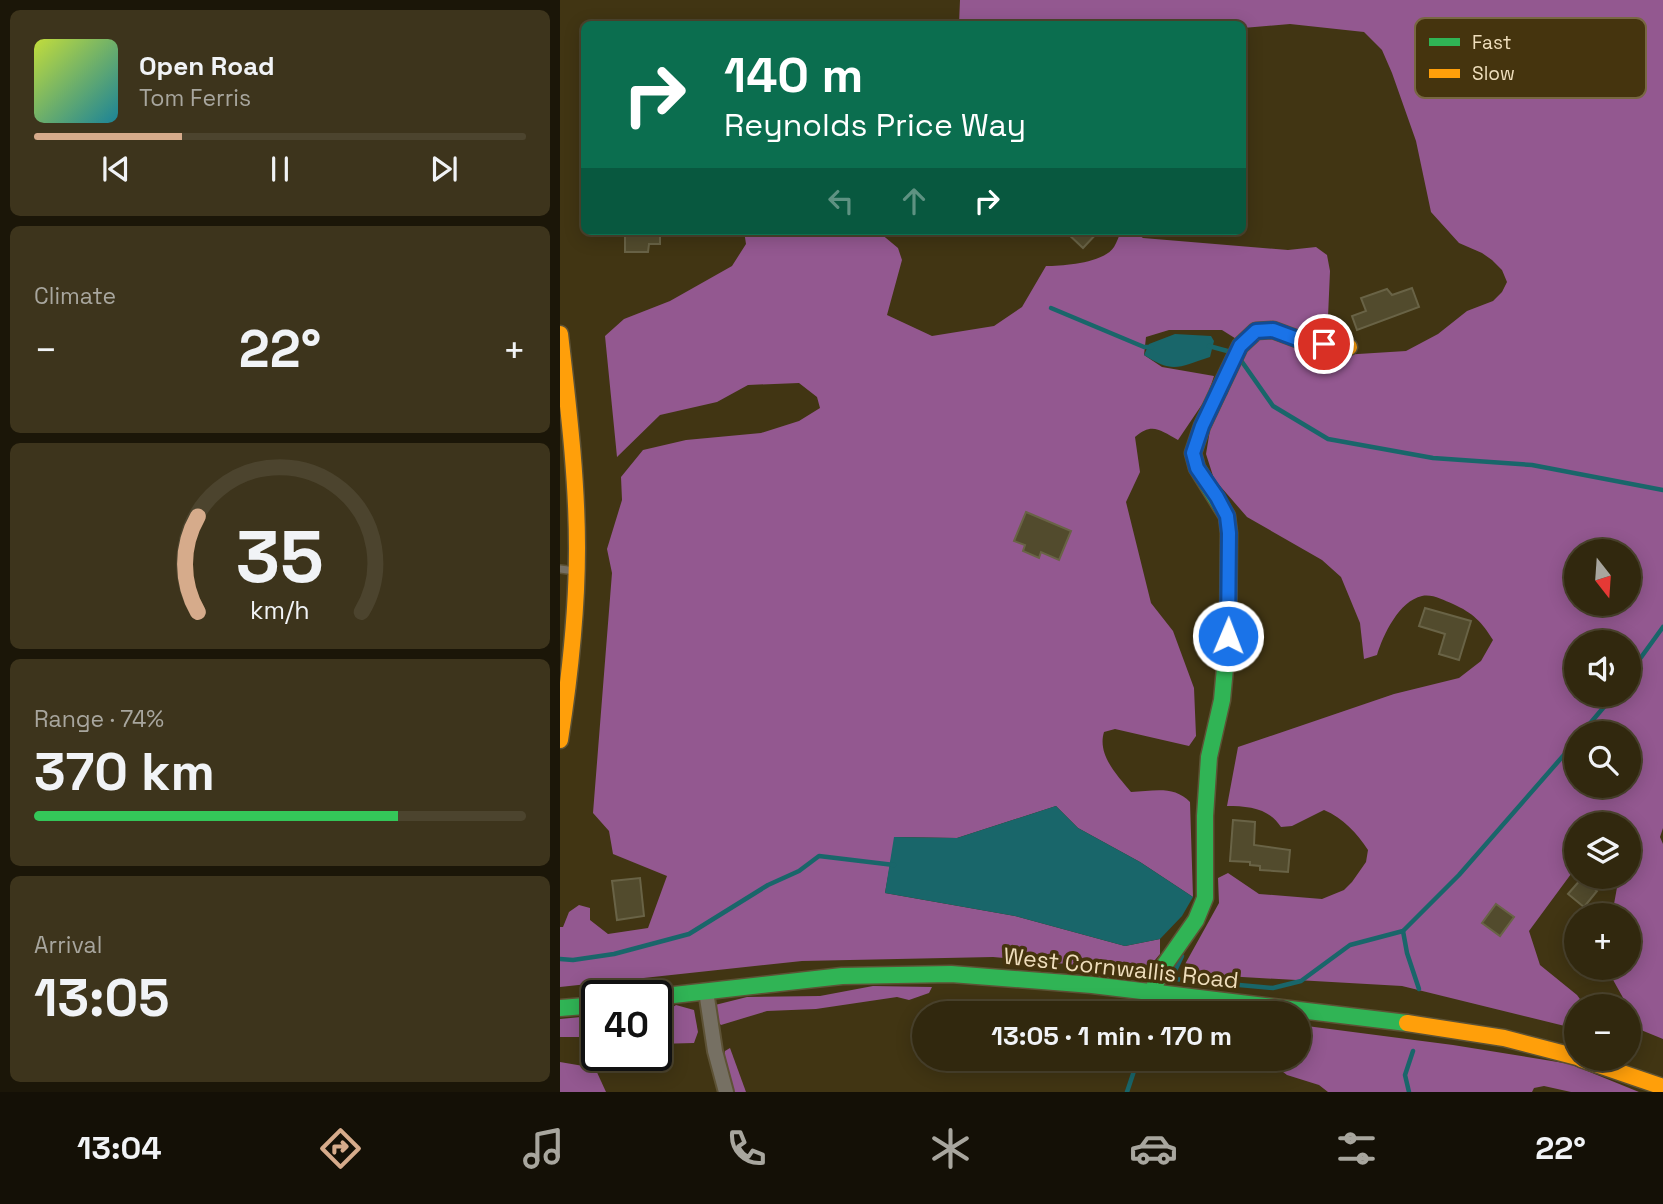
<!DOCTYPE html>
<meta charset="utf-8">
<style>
body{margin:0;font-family:"Space Grotesk",sans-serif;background:#3d341c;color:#f1f3f6;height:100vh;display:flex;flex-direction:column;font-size:26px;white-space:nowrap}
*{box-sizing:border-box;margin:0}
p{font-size:23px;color:#a8a69e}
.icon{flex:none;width:38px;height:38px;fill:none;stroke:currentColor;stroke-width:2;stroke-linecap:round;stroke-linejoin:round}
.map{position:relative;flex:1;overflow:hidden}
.side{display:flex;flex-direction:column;gap:10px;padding:10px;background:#1b1608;width:560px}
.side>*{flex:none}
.top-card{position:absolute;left:21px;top:21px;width:665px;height:214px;border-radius:10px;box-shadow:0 4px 18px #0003,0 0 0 2px #4c442e;background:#0b6e4f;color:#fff;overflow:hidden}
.needle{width:46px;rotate:163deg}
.controls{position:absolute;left:1004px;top:539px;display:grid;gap:14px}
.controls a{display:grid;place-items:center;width:77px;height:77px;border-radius:50%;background:#31280e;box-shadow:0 4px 18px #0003,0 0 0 2px #4c442e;font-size:35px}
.speed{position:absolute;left:21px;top:980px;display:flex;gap:14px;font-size:35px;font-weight:700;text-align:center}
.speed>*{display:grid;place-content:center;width:91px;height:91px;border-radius:50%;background:#31280e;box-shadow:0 4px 18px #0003,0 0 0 2px #4c442e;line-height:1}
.speed .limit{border:4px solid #111;border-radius:10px;background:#fff;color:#111}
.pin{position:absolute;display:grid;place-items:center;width:60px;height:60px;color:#fff;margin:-30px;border:4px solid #fff;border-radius:50%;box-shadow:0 2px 7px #0007}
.me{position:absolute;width:77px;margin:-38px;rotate:1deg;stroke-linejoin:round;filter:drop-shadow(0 0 5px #0008)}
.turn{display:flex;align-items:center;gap:24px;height:147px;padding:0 28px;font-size:32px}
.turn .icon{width:91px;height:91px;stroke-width:2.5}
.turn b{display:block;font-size:49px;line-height:60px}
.lanes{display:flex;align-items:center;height:66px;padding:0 28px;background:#0003;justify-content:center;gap:35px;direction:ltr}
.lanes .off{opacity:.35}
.big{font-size:52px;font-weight:700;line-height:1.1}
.side .card{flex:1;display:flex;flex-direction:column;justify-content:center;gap:10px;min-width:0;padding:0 24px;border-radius:10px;background:#3d341c}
.side .dial{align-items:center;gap:0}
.dial svg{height:182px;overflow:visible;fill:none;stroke:#4c442e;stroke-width:7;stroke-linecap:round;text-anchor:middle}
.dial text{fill:#f1f3f6;stroke:none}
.song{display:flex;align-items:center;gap:21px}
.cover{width:84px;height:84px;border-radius:10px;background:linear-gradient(135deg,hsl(70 70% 55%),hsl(190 70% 35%))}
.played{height:7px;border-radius:4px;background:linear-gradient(90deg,#d6ab8b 30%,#4c442e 30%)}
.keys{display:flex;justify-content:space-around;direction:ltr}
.heat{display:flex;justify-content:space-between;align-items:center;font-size:38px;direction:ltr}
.charge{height:10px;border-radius:5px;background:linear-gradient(90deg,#34c759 74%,#4c442e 0)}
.trip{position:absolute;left:352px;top:1001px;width:399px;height:70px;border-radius:35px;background:#31280e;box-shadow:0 4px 18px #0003,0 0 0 2px #4c442e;font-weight:700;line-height:70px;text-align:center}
.dock{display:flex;height:112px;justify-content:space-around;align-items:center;background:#141006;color:#a8a69e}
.dock .icon{width:49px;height:49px}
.dock .on{color:#d6ab8b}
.dock b{font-size:32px;color:#f1f3f6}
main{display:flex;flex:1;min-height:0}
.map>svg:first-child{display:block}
.forest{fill:#935890;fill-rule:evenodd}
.water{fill:#19666a}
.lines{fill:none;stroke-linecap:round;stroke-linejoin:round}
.stream{stroke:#19666a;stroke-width:4.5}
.building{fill:#524b2d;stroke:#696346;stroke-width:2}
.lane-casing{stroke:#5d5235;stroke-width:10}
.street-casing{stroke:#5d5235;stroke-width:18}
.fast-casing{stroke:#5d5235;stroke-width:19}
.slow-casing{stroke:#5d5235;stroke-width:19}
.lane{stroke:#767063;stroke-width:7}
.street{stroke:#767063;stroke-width:14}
.fast{stroke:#30b455;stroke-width:16}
.slow{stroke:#ff9f0a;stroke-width:16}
.route-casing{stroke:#114b97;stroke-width:18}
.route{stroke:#1a73e8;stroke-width:12}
.labels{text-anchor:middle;stroke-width:7;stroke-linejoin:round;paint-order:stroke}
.street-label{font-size:23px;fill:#efdebc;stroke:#45340e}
.key{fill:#45340e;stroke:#786742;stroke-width:2}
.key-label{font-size:19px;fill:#efdebc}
</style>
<main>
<section class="side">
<div class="card">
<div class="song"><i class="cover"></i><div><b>Open Road</b><p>Tom Ferris</p></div></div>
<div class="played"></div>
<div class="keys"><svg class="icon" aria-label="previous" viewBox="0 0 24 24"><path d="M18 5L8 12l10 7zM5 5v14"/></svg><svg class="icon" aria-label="pause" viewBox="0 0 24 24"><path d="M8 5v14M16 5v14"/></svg><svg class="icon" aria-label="next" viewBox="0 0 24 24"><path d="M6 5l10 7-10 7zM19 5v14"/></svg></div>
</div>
<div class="card"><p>Climate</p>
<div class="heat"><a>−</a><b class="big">22°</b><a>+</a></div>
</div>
<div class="card dial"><svg viewBox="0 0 100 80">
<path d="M14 69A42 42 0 1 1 86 69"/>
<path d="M14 69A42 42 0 0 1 14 27" stroke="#d6ab8b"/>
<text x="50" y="56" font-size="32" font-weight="700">35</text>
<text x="50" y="72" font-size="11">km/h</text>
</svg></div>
<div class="card"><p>Range · 74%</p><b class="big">370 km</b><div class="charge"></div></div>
<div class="card"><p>Arrival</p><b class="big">13:05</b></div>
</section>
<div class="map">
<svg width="1103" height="1092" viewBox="0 0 1103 1092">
<rect width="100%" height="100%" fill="#413513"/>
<g class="forest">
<path d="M400,0H1103V828L1100,837L1103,844V1039L1081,1030L1052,978L1049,968H1069V915H1052L1058,882L1056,877H1069V824H1017V871L1011,874L969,931L980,965L1017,995L1025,1006H1017V1029L842,986L665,976L636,972L624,966L659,903L658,878L668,873L699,894L762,899L784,890L792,882L806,862L808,850C797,833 783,818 764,810L732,826L721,827C709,808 688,806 667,806L678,747L834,694L899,678L921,661L933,640C922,622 913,613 893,604C883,600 873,594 862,596C839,601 823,635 817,655L804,659L800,623L781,577L762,560L687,517L654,479L646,454L650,430L689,347L662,330H609L586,337L584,355L602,367L654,376L647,397L618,440C600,430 592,422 575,437L580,472L566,502L591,603L613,631L634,688L636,736L629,746L555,729L544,732C537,755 557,775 571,792C593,791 614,785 630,802L633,897L580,862L518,828L496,806L397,838L335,837L325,893L455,916L565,946L600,939V954L590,966L560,969L433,957L242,961L0,987V927H3L9,912L19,905L30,908V920L48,934L88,928L107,876L53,854L49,831L33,813L52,573L47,549L62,500L61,477L83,450L126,440L201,433L239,421L260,408L257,397L239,383L188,385L157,402L100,415L57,457L45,336L64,319L110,301L172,266L186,244L184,231H320V233L338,248L342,260L327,315L372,336L434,326L462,307L486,266C503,266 544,263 554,247C557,242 559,236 561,231H573L583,238L728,250L756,247L767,255L770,271L768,317L736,343L782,355L846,351L878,334L907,311L933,301L942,292L947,282L942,270L932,260L922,253L899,243L871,212L856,141L832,73L822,50L804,32L730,24L683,28L682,24H399ZM1017,551H1069V604H1017ZM1017,642H1069V695H1017ZM1017,733H1069V786H1017Z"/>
<polygon points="313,986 372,987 369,993 349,1000 337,997 256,1009 207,1011 161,1025 157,1021 155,1005 187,997 260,996"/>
<polygon points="116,1005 134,1010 138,1032 134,1043 96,1044 96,1018"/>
<polygon points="21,1017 37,1019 37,1042 19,1037 0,1037 0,1019"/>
<polygon points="739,1025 893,1045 1010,1064 1079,1092 1011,1092 984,1086 974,1088 972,1092 768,1092 759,1085 727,1075 706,1059 738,1059"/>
<polygon points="170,1048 186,1092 172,1092 164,1057 165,1051"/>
<polygon points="0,1062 35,1068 46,1092 0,1092"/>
</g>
<g class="water">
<path d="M615,334L651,336L654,341L650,357C619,367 613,374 584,355L589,344Z"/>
<polygon points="496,806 518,828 580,862 633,897 622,916 600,939 565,946 455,916 325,893 334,837 397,838"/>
</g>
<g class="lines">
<g class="stream">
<polyline points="491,308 584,347 592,347"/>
<polyline points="649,346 671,352"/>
<polyline points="680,359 713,406 768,439 873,458 972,465 1103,490"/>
<polyline points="1069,674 1103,627"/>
<polyline points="1022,733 1054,695"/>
<polyline points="843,931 847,953 859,989"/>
<polyline points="0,959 13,960 54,954 129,934 208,885 239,871 259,856 334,865"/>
<polyline points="577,977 577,975 589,976"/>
<polyline points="612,977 622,956"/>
<polyline points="603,978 713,988 741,981 790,945 843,931 899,875 1017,740"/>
<polyline points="577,1007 578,1013"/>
<polyline points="567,1092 578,1059"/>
<polyline points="849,1092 845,1075 853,1051"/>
</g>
</g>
<g class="building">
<polygon points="65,231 100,231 100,244 89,244 88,252 65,252"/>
<polygon points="505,231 539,231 523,248"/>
<polygon points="852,288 859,307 797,330 792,316 806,311 801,298 827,289 832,295"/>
<polygon points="466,512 511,531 499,560 481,552 479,558 463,551 465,545 454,541"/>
<polygon points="865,608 911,621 899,660 879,654 885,634 859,626"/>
<polygon points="673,820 695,822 694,845 730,850 728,872 700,870 700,866 690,865 690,862 670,861"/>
<polygon points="80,878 84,916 57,920 52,881"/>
<polygon points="1022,878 1037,891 1024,907 1008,894"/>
<polygon points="936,904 954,917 940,936 922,923"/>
</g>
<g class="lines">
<g class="lane-casing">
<polyline id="lane" points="0,569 15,571"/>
</g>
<g class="street-casing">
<polyline id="street" points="146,991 155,1051 166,1092"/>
</g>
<g class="fast-casing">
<g id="fast">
<polyline points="592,993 601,970 636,920 645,898 645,816 649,757 662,700 668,636 669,533 667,516 637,468 633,453 642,426 659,390"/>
<polyline points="96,997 282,976 391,974 532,985 847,1023"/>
<polyline points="0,1008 37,1005"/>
</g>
</g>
<g class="slow-casing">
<g id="slow">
<path d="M0,334C8,405 17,476 17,548C17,612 10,676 0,740"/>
<polyline points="659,390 680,346 696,331 713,330 740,340 789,347"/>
<polyline points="847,1023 944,1038 1017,1057"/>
<polyline points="1021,1059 1103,1087"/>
</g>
</g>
<use href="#lane" class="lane"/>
<use href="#street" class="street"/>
<use href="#fast" class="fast"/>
<use href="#slow" class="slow"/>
</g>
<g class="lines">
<g class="route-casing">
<polyline id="route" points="668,636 669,533 667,516 657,497 637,468 633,453 642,426 680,346 696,331 713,330 740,340 764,344"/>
</g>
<use href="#route" class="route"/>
</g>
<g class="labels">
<g class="street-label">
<text transform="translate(561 968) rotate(6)" y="8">West Cornwallis Road</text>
</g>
</g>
<rect x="855" y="18" width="231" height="80" rx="10" class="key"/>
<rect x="869" y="38" width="31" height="8" fill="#30b455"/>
<rect x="869" y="69" width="31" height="9" fill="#ff9f0a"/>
<g class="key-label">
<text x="912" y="49">Fast</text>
<text x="912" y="80">Slow</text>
</g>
</svg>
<div class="controls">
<a><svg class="needle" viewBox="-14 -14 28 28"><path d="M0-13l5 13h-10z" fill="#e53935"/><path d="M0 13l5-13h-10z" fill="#a8a69e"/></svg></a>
<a><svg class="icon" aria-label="sound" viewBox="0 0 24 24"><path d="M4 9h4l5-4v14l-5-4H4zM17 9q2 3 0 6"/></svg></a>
<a><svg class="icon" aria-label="search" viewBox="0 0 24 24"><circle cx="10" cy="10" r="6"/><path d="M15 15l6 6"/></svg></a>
<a><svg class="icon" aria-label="layers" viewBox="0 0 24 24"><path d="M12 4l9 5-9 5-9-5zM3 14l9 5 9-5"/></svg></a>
<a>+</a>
<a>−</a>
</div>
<div class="speed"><div class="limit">40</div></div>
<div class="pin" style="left:764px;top:344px;background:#d93025"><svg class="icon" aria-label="arrive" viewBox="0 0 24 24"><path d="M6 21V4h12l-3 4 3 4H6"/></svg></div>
<svg class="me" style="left:668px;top:636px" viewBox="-20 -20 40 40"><circle r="17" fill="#1a73e8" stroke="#fff" stroke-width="3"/><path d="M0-11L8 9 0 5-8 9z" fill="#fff"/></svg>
<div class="trip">13:05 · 1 min · 170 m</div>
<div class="top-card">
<div class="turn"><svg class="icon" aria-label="right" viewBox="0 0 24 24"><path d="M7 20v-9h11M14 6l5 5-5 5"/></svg><div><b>140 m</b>Reynolds Price Way</div></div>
<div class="lanes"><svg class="icon off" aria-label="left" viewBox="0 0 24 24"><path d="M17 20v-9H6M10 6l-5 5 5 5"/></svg><svg class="icon off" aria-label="ahead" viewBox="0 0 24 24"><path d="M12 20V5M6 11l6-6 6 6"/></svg><svg class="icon" aria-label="right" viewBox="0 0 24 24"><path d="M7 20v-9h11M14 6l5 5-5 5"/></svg></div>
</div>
</div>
</main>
<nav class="dock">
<b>13:04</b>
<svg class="icon on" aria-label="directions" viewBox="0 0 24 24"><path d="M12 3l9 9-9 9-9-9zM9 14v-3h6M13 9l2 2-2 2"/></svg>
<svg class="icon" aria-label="music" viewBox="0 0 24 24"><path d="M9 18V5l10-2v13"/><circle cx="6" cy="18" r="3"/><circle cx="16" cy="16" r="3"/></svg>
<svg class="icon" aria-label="phone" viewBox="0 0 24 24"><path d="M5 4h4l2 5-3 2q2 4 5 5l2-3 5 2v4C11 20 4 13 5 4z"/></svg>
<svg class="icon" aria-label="climate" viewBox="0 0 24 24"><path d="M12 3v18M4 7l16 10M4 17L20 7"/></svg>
<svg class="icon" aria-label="car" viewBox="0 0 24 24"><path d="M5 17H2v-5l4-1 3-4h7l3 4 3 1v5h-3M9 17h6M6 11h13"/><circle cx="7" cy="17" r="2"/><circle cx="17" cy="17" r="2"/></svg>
<svg class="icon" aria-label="filters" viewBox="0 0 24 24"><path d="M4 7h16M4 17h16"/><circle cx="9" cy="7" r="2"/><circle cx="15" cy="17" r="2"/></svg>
<b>22°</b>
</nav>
